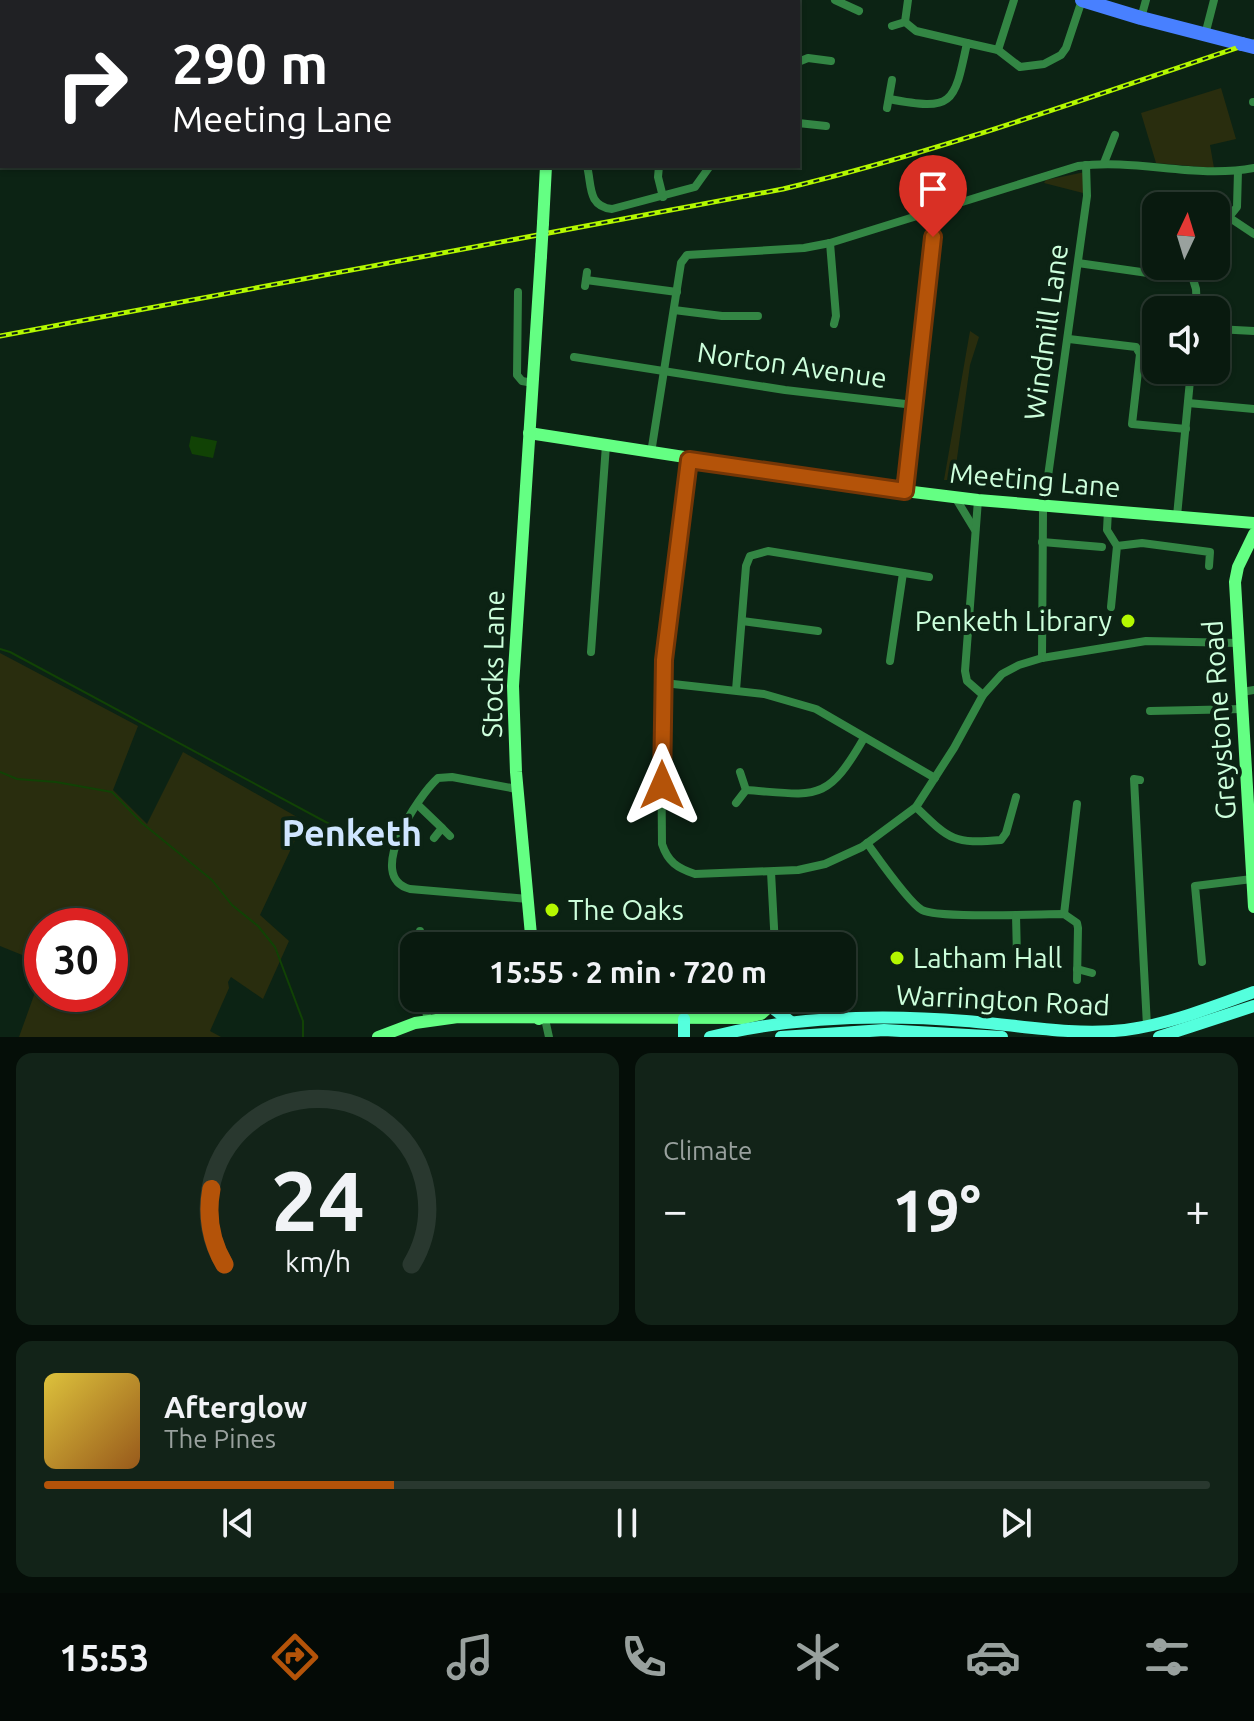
<!DOCTYPE html>
<meta charset="utf-8">
<style>
body{margin:0;font-family:Ubuntu,sans-serif;background:#122318;color:#f1f3f6;height:100vh;display:flex;flex-direction:column;font-size:30px;white-space:nowrap}
*{box-sizing:border-box;margin:0}
p{font-size:26px;color:#99a19e}
.icon{flex:none;width:44px;height:44px;fill:none;stroke:currentColor;stroke-width:2;stroke-linecap:round;stroke-linejoin:round}
.map{position:relative;height:1037px;overflow:hidden}
.drawer{display:flex;flex-direction:column;gap:16px;padding:16px;background:#050e08;flex:1}
.drawer>*{flex:none}
.top-card{position:absolute;left:0px;top:0px;width:800px;height:168px;box-shadow:0 2px 6px #0004,0 0 0 2px #29382f;background:#202124;color:#fff;overflow:hidden}
.needle{width:52px;rotate:4deg}
.fabs{position:absolute;left:1142px;top:192px;display:grid;gap:16px}
.fabs a{display:grid;place-items:center;width:88px;height:88px;border-radius:16px;background:#091a0f;box-shadow:0 2px 6px #0004,0 0 0 2px #29382f;font-size:40px}
.speed{position:absolute;left:24px;top:908px;display:flex;gap:16px;font-size:40px;font-weight:700;text-align:center}
.speed>*{display:grid;place-content:center;width:104px;height:104px;border-radius:50%;background:#091a0f;box-shadow:0 2px 6px #0004,0 0 0 2px #29382f;line-height:1}
.speed .limit{border:12px solid #d22;background:#fff;color:#111}
.pin{position:absolute;display:grid;place-items:center;width:68px;height:68px;color:#fff;margin:-82px -34px;border-radius:50% 50% 50% 0;rotate:-45deg;box-shadow:0 0 8px #0007}
.pin .icon{rotate:45deg}
.me{position:absolute;width:88px;margin:-44px;rotate:0deg;stroke-linejoin:round;filter:drop-shadow(0 0 6px #0008)}
.turn{display:flex;align-items:center;gap:28px;height:168px;padding:0 40px;font-size:36px}
.turn .icon{width:104px;height:104px;stroke-width:2.5}
.turn b{display:block;font-size:56px;line-height:68px}
.big{font-size:60px;font-weight:700;line-height:1.1}
.drawer .card{flex:1;display:flex;flex-direction:column;justify-content:center;gap:12px;min-width:0;padding:0 28px;border-radius:16px;background:#122318}
.drawer .dial{align-items:center;gap:0}
.dial svg{height:208px;overflow:visible;fill:none;stroke:#29382f;stroke-width:7;stroke-linecap:round;text-anchor:middle}
.dial text{fill:#f1f3f6;stroke:none}
.song{display:flex;align-items:center;gap:24px}
.cover{width:96px;height:96px;border-radius:12px;background:linear-gradient(135deg,hsl(50 70% 55%),hsl(30 70% 35%))}
.played{height:8px;border-radius:4px;background:linear-gradient(90deg,#b45309 30%,#29382f 30%)}
.keys{display:flex;justify-content:space-around;direction:ltr}
.heat{display:flex;justify-content:space-between;align-items:center;font-size:44px;direction:ltr}
.drawer .tiles{flex:1;display:grid;gap:16px;grid-template-columns:1fr 1fr}
.card:last-child{grid-column:span 2}
.trip{position:absolute;left:400px;top:932px;width:456px;height:80px;border-radius:16px;background:#091a0f;box-shadow:0 2px 6px #0004,0 0 0 2px #29382f;font-weight:700;line-height:80px;text-align:center}
.menu{display:flex;height:128px;justify-content:space-around;align-items:center;background:#040a06;color:#99a19e}
.menu .icon{width:56px;height:56px}
.menu .current{color:#b45309}
.menu b{font-size:36px;color:#f1f3f6}
.map>svg:first-child{display:block}
.green{fill:#292d0e}
.water{fill:#114205}
.lines{fill:none;stroke-linecap:round;stroke-linejoin:round}
.stream{stroke:#114205;stroke-width:2}
.street{stroke:#338644;stroke-width:8}
.secondary{stroke:#64ff83;stroke-width:12}
.primary{stroke:#54ffdd;stroke-width:12}
.highway{stroke:#4880ff;stroke-width:14}
.rail-casing{stroke:#b4f800;stroke-width:5}
.rail{stroke:#0c2314;stroke-width:2;stroke-dasharray:6;stroke-linecap:butt}
.secondary-bridge{stroke:#64ff83;stroke-width:12}
.highway-bridge{stroke:#4880ff;stroke-width:14}
.route-casing{stroke:#753606;stroke-width:20}
.route{stroke:#b45309;stroke-width:14}
.poi-dot{fill:#b4f800;stroke:#0c2314;stroke-width:3}
.labels{text-anchor:middle;stroke-width:8;stroke-linejoin:round;paint-order:stroke}
.street-label{font-size:28px;fill:#cdffdc;stroke:#0c2314}
.poi-label{font-size:28px;fill:#cdffdc;stroke:#0c2314;text-anchor:start}
.district-label{font-size:36px;font-weight:bold;fill:#cfe5ff;stroke:#0c2314}
</style>
<div class="map">
<svg width="1254" height="1037" viewBox="0 0 1254 1037">
<rect width="100%" height="100%" fill="#0c2314"/>
<g class="green">
<polygon points="1221,88 1236,139 1210,145 1214,168 1156,163 1141,113"/>
<polygon points="1085,172 1083,193 1044,183 1046,180"/>
<polygon points="970,331 979,337 970,365 954,480 944,480"/>
<polygon points="0,653 138,726 113,790 147,824 183,752 304,821 260,915 289,941 263,999 231,977 228,982 229,988 210,1031 221,1037 19,1037 42,973 42,994 110,994 110,926 42,926 42,963 0,946"/>
</g>
<polygon class="water" points="191,436 217,441 213,458 192,454 189,446"/>
<g class="lines">
<g class="stream">
<polyline points="0,649 10,652 335,827"/>
<polyline points="0,772 17,779 56,782 112,792 142,823 212,880 232,905 258,926 275,947 303,1021 303,1037"/>
</g>
<g class="street">
<polyline points="66,0 74,0"/>
<polyline points="458,0 463,2"/>
<polyline points="735,0 743,2"/>
<polyline points="835,0 859,11"/>
<polyline points="597,2 597,0"/>
<polyline points="662,2 662,0"/>
<polyline points="776,2 777,0"/>
<polyline points="1141,18 1146,0"/>
<polyline points="905,22 908,0"/>
<polyline points="892,26 905,22 916,31 967,43"/>
<polyline points="1205,35 1214,0"/>
<polyline points="998,50 1014,0"/>
<polyline points="798,62 808,58 831,61"/>
<path d="M889,99C953,111 954,105 967,43L998,50L1020,67L1044,64L1061,55L1066,48L1082,0"/>
<polyline points="1253,102 1254,102"/>
<polyline points="887,108 892,80"/>
<polyline points="798,123 826,126"/>
<polyline points="1104,163 1115,135"/>
<path d="M587,166C592,185 587,206 612,209L695,187L710,166"/>
<polyline points="659,166 658,177 663,197"/>
<polyline points="1230,218 1254,234"/>
<polyline points="1216,233 1237,207 1238,171"/>
<polyline points="830,243 836,316 834,324"/>
<polyline points="1078,263 1148,273 1175,266"/>
<polyline points="1189,266 1196,289 1197,310"/>
<polyline points="586,280 677,292"/>
<polyline points="585,286 587,272"/>
<polyline points="518,292 517,375 522,381 533,383"/>
<polyline points="674,310 722,316 758,316"/>
<polyline points="1216,329 1254,331"/>
<polyline points="1069,339 1136,347 1140,354 1132,424 1186,429"/>
<polyline points="574,357 785,390 914,405"/>
<polyline points="1188,403 1254,409"/>
<path d="M651,453L681,263L687,255L804,248L830,243L1078,166C1137,158 1194,179 1254,168"/>
<path d="M689,460L664,660L661,725L662,844C668,862 677,868 695,874L798,870L825,864L862,847L916,807L954,748L983,695L1002,674L1019,665L1042,658L1146,641L1238,643"/>
<polyline points="905,491 936,210"/>
<polyline points="955,497 975,530"/>
<polyline points="978,500 965,671 967,681 983,695"/>
<polyline points="1044,505 1087,196 1086,165"/>
<polyline points="1108,510 1107,530 1117,546"/>
<polyline points="1177,516 1191,370"/>
<polyline points="1042,542 1102,547"/>
<polyline points="1111,607 1117,546 1142,543 1210,552 1209,566"/>
<polyline points="742,621 818,631"/>
<polyline points="591,652 606,445"/>
<polyline points="1042,658 1043,512"/>
<polyline points="890,661 903,573"/>
<polyline points="664,683 764,694 816,709 935,778"/>
<polyline points="736,690 746,566 750,556 768,551 929,577"/>
<polyline points="1242,692 1254,690"/>
<polyline points="1150,711 1243,709"/>
<polyline points="1140,780 1134,779 1147,1026"/>
<path d="M517,789L452,777L438,778C418,796 364,877 410,889L528,899"/>
<path d="M746,790C816,795 826,804 864,738"/>
<polyline points="736,803 746,790 740,772"/>
<polyline points="418,805 442,828"/>
<path d="M916,807C950,840 953,844 1001,840L1006,833L1016,797"/>
<polyline points="434,838 442,828 450,836"/>
<path d="M867,843C878,858 909,903 922,910C939,919 1040,914 1064,914L1077,923L1078,928L1077,980"/>
<polyline points="771,872 775,946"/>
<polyline points="1064,914 1077,804"/>
<polyline points="1016,915 1017,957"/>
<polyline points="420,946 420,931"/>
<polyline points="1202,962 1195,886 1252,879"/>
<polyline points="1077,969 1092,973"/>
<polyline points="423,998 428,1020"/>
<polyline points="690,998 693,1019"/>
<polyline points="545,1019 549,1037"/>
</g>
<g class="secondary">
<polyline points="556,2 556,0"/>
<polyline points="543,223 546,166"/>
<polyline points="529,433 905,491 978,500 1254,523"/>
<polyline points="1254,534 1238,567 1235,582 1254,907"/>
<polyline points="532,946 516,772 513,686 541,256"/>
<polyline points="537,998 539,1019"/>
<polyline points="378,1037 415,1023 458,1017 744,1018 761,1014 770,1006"/>
</g>
<g class="primary">
<polyline points="770,1006 791,1022"/>
<polyline points="684,1037 684,1019"/>
<path d="M710,1037C794,1016 880,1014 966,1021C1018,1025 1073,1036 1125,1030C1170,1024 1212,1007 1254,992"/>
<polyline points="781,1037 884,1030 1002,1037"/>
<polyline points="1159,1037 1254,1006"/>
</g>
<polyline class="highway" points="1082,0 1141,18 1242,44"/>
<g class="rail-casing">
<path id="rail" d="M0,336L783,189C943,151 1098,94 1254,42"/>
</g>
<use href="#rail" class="rail"/>
<polyline class="secondary-bridge" points="541,256 543,223"/>
<polyline class="highway-bridge" points="1242,44 1254,47"/>
</g>
<g class="lines">
<g class="route-casing">
<polyline id="route" points="662,785 664,660 689,460 905,491 933,237"/>
</g>
<use href="#route" class="route"/>
</g>
<g class="poi-dot">
<circle cx="1128" cy="621" r="8"/>
<circle cx="552" cy="910" r="8"/>
<circle cx="897" cy="958" r="8"/>
</g>
<g class="labels">
<g class="street-label">
<text transform="translate(1046 332) rotate(-82)" y="10">Windmill Lane</text>
<text transform="translate(792 365) rotate(8)" y="10">Norton Avenue</text>
<text transform="translate(1035 480) rotate(5)" y="10">Meeting Lane</text>
<text transform="translate(493 664) rotate(-89)" y="10">Stocks Lane</text>
<text transform="translate(1219 720) rotate(-94)" y="10">Greystone Road</text>
<text transform="translate(1003 1000) rotate(3)" y="10">Warrington Road</text>
</g>
<g class="poi-label">
<text x="1112" y="631" text-anchor="end">Penketh Library</text>
<text x="568" y="920">The Oaks</text>
<text x="913" y="968">Latham Hall</text>
</g>
<g class="district-label">
<text x="352" y="846">Penketh</text>
</g>
</g>
</svg>
<div class="fabs">
<a><svg class="needle" viewBox="-14 -14 28 28"><path d="M0-13l5 13h-10z" fill="#e53935"/><path d="M0 13l5-13h-10z" fill="#99a19e"/></svg></a>
<a><svg class="icon" aria-label="sound" viewBox="0 0 24 24"><path d="M4 9h4l5-4v14l-5-4H4zM17 9q2 3 0 6"/></svg></a>
</div>
<div class="speed"><div class="limit">30</div></div>
<div class="pin" style="left:933px;top:237px;background:#d93025"><svg class="icon" aria-label="arrive" viewBox="0 0 24 24"><path d="M6 21V4h12l-3 4 3 4H6"/></svg></div>
<svg class="me" style="left:662px;top:785px" viewBox="-20 -20 40 40"><path d="M0-17L14 15 0 8-14 15z" fill="#b45309" stroke="#fff" stroke-width="4"/></svg>
<div class="trip">15:55 · 2 min · 720 m</div>
<div class="top-card">
<div class="turn"><svg class="icon" aria-label="right" viewBox="0 0 24 24"><path d="M7 20v-9h11M14 6l5 5-5 5"/></svg><div><b>290 m</b>Meeting Lane</div></div>
</div>
</div>
<section class="drawer">
<div class="tiles">
<div class="card dial"><svg viewBox="0 0 100 80">
<path d="M14 69A42 42 0 1 1 86 69"/>
<path d="M14 69A42 42 0 0 1 9 40" stroke="#b45309"/>
<text x="50" y="56" font-size="32" font-weight="700">24</text>
<text x="50" y="72" font-size="11">km/h</text>
</svg></div>
<div class="card"><p>Climate</p>
<div class="heat"><a>−</a><b class="big">19°</b><a>+</a></div>
</div>
<div class="card">
<div class="song"><i class="cover"></i><div><b>Afterglow</b><p>The Pines</p></div></div>
<div class="played"></div>
<div class="keys"><svg class="icon" aria-label="previous" viewBox="0 0 24 24"><path d="M18 5L8 12l10 7zM5 5v14"/></svg><svg class="icon" aria-label="pause" viewBox="0 0 24 24"><path d="M8 5v14M16 5v14"/></svg><svg class="icon" aria-label="next" viewBox="0 0 24 24"><path d="M6 5l10 7-10 7zM19 5v14"/></svg></div>
</div>
</div>
</section>
<nav class="menu">
<b>15:53</b>
<svg class="icon current" aria-label="directions" viewBox="0 0 24 24"><path d="M12 3l9 9-9 9-9-9zM9 14v-3h6M13 9l2 2-2 2"/></svg>
<svg class="icon" aria-label="music" viewBox="0 0 24 24"><path d="M9 18V5l10-2v13"/><circle cx="6" cy="18" r="3"/><circle cx="16" cy="16" r="3"/></svg>
<svg class="icon" aria-label="phone" viewBox="0 0 24 24"><path d="M5 4h4l2 5-3 2q2 4 5 5l2-3 5 2v4C11 20 4 13 5 4z"/></svg>
<svg class="icon" aria-label="climate" viewBox="0 0 24 24"><path d="M12 3v18M4 7l16 10M4 17L20 7"/></svg>
<svg class="icon" aria-label="car" viewBox="0 0 24 24"><path d="M5 17H2v-5l4-1 3-4h7l3 4 3 1v5h-3M9 17h6M6 11h13"/><circle cx="7" cy="17" r="2"/><circle cx="17" cy="17" r="2"/></svg>
<svg class="icon" aria-label="filters" viewBox="0 0 24 24"><path d="M4 7h16M4 17h16"/><circle cx="9" cy="7" r="2"/><circle cx="15" cy="17" r="2"/></svg>
</nav>
